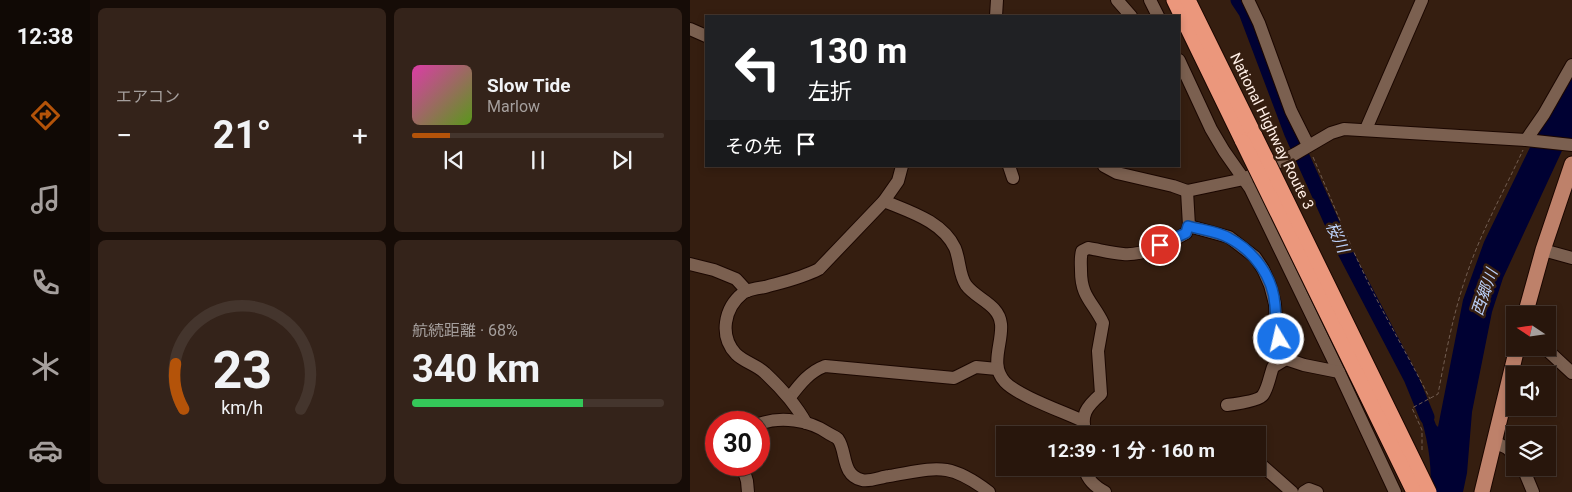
<!DOCTYPE html>
<html lang="ja">
<meta charset="utf-8">
<style>
body{margin:0;font-family:Roboto,"Noto Sans JP",sans-serif;background:#34231a;color:#f1f3f6;height:100vh;display:flex;flex-direction:column;font-size:19px;white-space:nowrap}
*{box-sizing:border-box;margin:0}
p{font-size:16px;color:#a59f9d}
.icon{flex:none;width:28px;height:28px;fill:none;stroke:currentColor;stroke-width:2;stroke-linecap:round;stroke-linejoin:round}
.map{position:relative;flex:1;overflow:hidden}
.side{display:flex;flex-direction:column;gap:8px;padding:8px;background:#160c07;width:600px}
.side>*{flex:none}
.guide{position:absolute;left:15px;top:15px;width:475px;height:152px;border-radius:0px;box-shadow:0 2px 8px #0003,0 0 0 1px #44352d;background:#202124;color:#fff;overflow:hidden}
.needle{width:32px;rotate:283deg}
.fabs{position:absolute;left:816px;top:306px;display:grid;gap:10px}
.fabs a{display:grid;place-items:center;width:50px;height:50px;border-radius:0px;background:#28160c;box-shadow:0 2px 8px #0003,0 0 0 1px #44352d;font-size:25px}
.speed{position:absolute;left:15px;top:411px;display:flex;gap:10px;font-size:25px;font-weight:700;text-align:center}
.speed>*{display:grid;place-content:center;width:65px;height:65px;border-radius:50%;background:#28160c;box-shadow:0 2px 8px #0003,0 0 0 1px #44352d;line-height:1}
.speed .limit{border:8px solid #d22;background:#fff;color:#111}
.pin{position:absolute;display:grid;place-items:center;width:42px;height:42px;color:#fff;margin:-21px;border:2px solid #fff;border-radius:50%;box-shadow:0 1px 5px #0007}
.me{position:absolute;width:55px;margin:-28px;rotate:351deg;stroke-linejoin:round;filter:drop-shadow(0 0 4px #0008)}
.turn{display:flex;align-items:center;gap:18px;height:105px;padding:0 20px;font-size:22px}
.turn .icon{width:65px;height:65px;stroke-width:2.5}
.turn b{display:block;font-size:35px;line-height:42px}
.then{display:flex;align-items:center;height:48px;padding:0 20px;background:#0003;gap:10px;font-size:19px}
.big{font-size:38px;font-weight:700;line-height:1.1}
.side .tile{flex:1;display:flex;flex-direction:column;justify-content:center;gap:8px;min-width:0;padding:0 18px;border-radius:8px;background:#34231a}
.side .dial{align-items:center;gap:0}
.dial svg{height:130px;overflow:visible;fill:none;stroke:#44352d;stroke-width:7;stroke-linecap:round;text-anchor:middle}
.dial text{fill:#f1f3f6;stroke:none}
.song{display:flex;align-items:center;gap:15px}
.cover{width:60px;height:60px;border-radius:8px;background:linear-gradient(135deg,hsl(320 70% 55%),hsl(90 70% 35%))}
.played{height:5px;border-radius:2px;background:linear-gradient(90deg,#b45309 15%,#44352d 15%)}
.keys{display:flex;justify-content:space-around;direction:ltr}
.heat{display:flex;justify-content:space-between;align-items:center;font-size:28px;direction:ltr}
.charge{height:8px;border-radius:4px;background:linear-gradient(90deg,#34c759 68%,#44352d 0)}
.side .tiles{flex:1;display:grid;gap:8px;grid-template-columns:repeat(2,1fr)}
.trip{position:absolute;left:306px;top:426px;width:270px;height:50px;border-radius:0px;background:#28160c;box-shadow:0 2px 8px #0003,0 0 0 1px #44352d;font-weight:700;line-height:50px;text-align:center}
main{display:flex;flex:1;min-height:0}
.tab-bar{display:flex;flex-direction:column;width:90px;justify-content:space-around;align-items:center;background:#100905;color:#a59f9d}
.tab-bar .icon{width:35px;height:35px}
.tab-bar .selected{color:#b45309}
.tab-bar b{font-size:22px;color:#f1f3f6}
.map>svg:first-child{display:block}
.water{fill:#000133}
.lines{fill:none;stroke-linecap:round;stroke-linejoin:round}
.river{stroke:#000133;stroke-width:15}
.minor-casing{stroke:#1b0700;stroke-width:14}
.major-casing{stroke:#1b0700;stroke-width:17}
.highway-casing{stroke:#1b0700;stroke-width:17}
.path{stroke:#725d51;stroke-width:1;stroke-dasharray:4 2.5;stroke-linecap:butt}
.minor{stroke:#7b6050;stroke-width:12}
.major{stroke:#be816a;stroke-width:15}
.highway{stroke:#eb977c;stroke-width:15}
.highway-bridge-casing{stroke:#1b0700;stroke-width:17;stroke-linecap:butt}
.highway-bridge{stroke:#eb977c;stroke-width:15}
.route-casing{stroke:#114b97;stroke-width:12}
.route{stroke:#1a73e8;stroke-width:9}
.labels{text-anchor:middle;stroke-width:5;stroke-linejoin:round;paint-order:stroke}
.street-label{font-size:15px;fill:#ffefe6;stroke:#351e10}
.water-label{font-size:16px;font-style:italic;fill:#bacff7;stroke:#351e10}
</style>
<main>
<nav class="tab-bar">
<b>12:38</b>
<svg class="icon selected" aria-label="directions" viewBox="0 0 24 24"><path d="M12 3l9 9-9 9-9-9zM9 14v-3h6M13 9l2 2-2 2"/></svg>
<svg class="icon" aria-label="music" viewBox="0 0 24 24"><path d="M9 18V5l10-2v13"/><circle cx="6" cy="18" r="3"/><circle cx="16" cy="16" r="3"/></svg>
<svg class="icon" aria-label="phone" viewBox="0 0 24 24"><path d="M5 4h4l2 5-3 2q2 4 5 5l2-3 5 2v4C11 20 4 13 5 4z"/></svg>
<svg class="icon" aria-label="climate" viewBox="0 0 24 24"><path d="M12 3v18M4 7l16 10M4 17L20 7"/></svg>
<svg class="icon" aria-label="car" viewBox="0 0 24 24"><path d="M5 17H2v-5l4-1 3-4h7l3 4 3 1v5h-3M9 17h6M6 11h13"/><circle cx="7" cy="17" r="2"/><circle cx="17" cy="17" r="2"/></svg>
</nav>
<section class="side">
<div class="tiles">
<div class="tile"><p>エアコン</p>
<div class="heat"><a>−</a><b class="big">21°</b><a>+</a></div>
</div>
<div class="tile">
<div class="song"><i class="cover"></i><div><b>Slow Tide</b><p>Marlow</p></div></div>
<div class="played"></div>
<div class="keys"><svg class="icon" aria-label="previous" viewBox="0 0 24 24"><path d="M18 5L8 12l10 7zM5 5v14"/></svg><svg class="icon" aria-label="pause" viewBox="0 0 24 24"><path d="M8 5v14M16 5v14"/></svg><svg class="icon" aria-label="next" viewBox="0 0 24 24"><path d="M6 5l10 7-10 7zM19 5v14"/></svg></div>
</div>
<div class="tile dial"><svg viewBox="0 0 100 80">
<path d="M14 69A42 42 0 1 1 86 69"/>
<path d="M14 69A42 42 0 0 1 9 41" stroke="#b45309"/>
<text x="50" y="56" font-size="32" font-weight="700">23</text>
<text x="50" y="72" font-size="11">km/h</text>
</svg></div>
<div class="tile"><p>航続距離 · 68%</p><b class="big">340 km</b><div class="charge"></div></div>
</div>
</section>
<div class="map">
<svg width="882" height="492" viewBox="0 0 882 492">
<rect width="100%" height="100%" fill="#351e10"/>
<path class="water" d="M882,77V138L877,140L813,278L802,312L782,412L777,473L773,492H740C743,462 736,429 725,401L735,395L746,425L748,427L773,300L794,242L846,135Z"/>
<g class="lines">
<polyline class="river" points="548,0 556,12 602,134 655,252 721,378 737,417"/>
<g class="minor-casing">
<g id="minor">
<polyline points="427,0 441,16"/>
<polyline points="460,0 468,16"/>
<polyline points="558,0 569,23 601,111 618,145"/>
<polyline points="306,16 307,0"/>
<polyline points="0,29 16,36"/>
<polyline points="489,60 521,129 534,151 560,188 649,372 705,492"/>
<polyline points="676,129 732,0"/>
<polyline points="836,140 854,114 882,65"/>
<polyline points="319,166 323,178"/>
<polyline points="414,166 427,173 483,186 497,191 554,179 605,154 641,133 654,129 836,140 882,145"/>
<path d="M194,201C220,212 252,221 265,248C270,260 269,275 276,285C286,299 309,304 311,324C313,343 299,365 315,382C328,396 374,412 393,421"/>
<polyline points="499,226 539,237 565,257 573,269 580,285 585,304 586,329 596,359 614,365 649,372"/>
<polyline points="853,250 882,258"/>
<polyline points="0,264 24,270 46,279 57,291"/>
<polyline points="855,348 882,373"/>
<path d="M100,397C110,384 119,372 135,366L264,378L286,367L307,369"/>
<path d="M537,405C545,404 569,401 573,395C578,388 580,375 583,367L596,359"/>
<path d="M116,423C105,403 91,388 75,373C67,365 54,362 46,354C29,336 34,308 53,293C59,289 68,288 75,287C93,282 112,278 129,269L194,201L208,181L212,166"/>
<path d="M69,424C91,416 119,420 138,433C141,435 146,437 148,439C157,451 151,475 172,480C179,482 191,477 199,476C247,468 258,461 299,492"/>
<path d="M396,435C390,415 396,407 411,394L408,351L413,323C403,302 391,297 391,271C391,264 390,258 392,251L398,248C410,250 421,253 433,254C453,256 479,243 496,233L499,226L497,191"/>
<polyline points="804,442 817,448 825,456"/>
<polyline points="568,462 602,492"/>
<polyline points="52,465 57,481 58,492"/>
<path d="M394,468C398,480 404,486 415,492"/>
<polyline points="833,468 843,492"/>
<polyline points="614,492 619,489 627,492"/>
</g>
</g>
<g class="major-casing">
<g id="major">
<polyline points="835,315 853,250 882,164"/>
<polyline points="792,492 827,348"/>
</g>
</g>
<g class="highway-casing">
<g id="highway">
<polyline points="484,0 553,142"/>
<polyline points="498,0 565,136"/>
</g>
</g>
<g class="path">
<path d="M623,157C643,203 661,249 684,294C702,329 722,363 740,399"/>
<path d="M732,450V430L722,408L748,394C756,352 764,309 779,268C793,228 815,189 833,150"/>
</g>
<use href="#minor" class="minor"/>
<use href="#major" class="major"/>
<use href="#highway" class="highway"/>
<g class="highway-bridge-casing">
<g id="highway-bridge">
<polyline points="565,136 739,492"/>
<polyline points="553,142 724,492"/>
</g>
</g>
<use href="#highway-bridge" class="highway-bridge"/>
</g>
<g class="lines">
<g class="route-casing">
<path id="route" d="M470,245L496,233L498,226C512,230 527,231 539,238C564,251 583,277 585,305C586,317 586,327 589,339"/>
</g>
<use href="#route" class="route"/>
</g>
<g class="labels">
<g class="street-label">
<text transform="translate(582 131) rotate(64)" y="5">National Highway Route 3</text>
</g>
<g class="water-label">
<text transform="translate(648 237) rotate(65)" y="6">桜川</text>
<text transform="translate(794 292) rotate(-71)" y="6">西郷川</text>
</g>
</g>
</svg>
<div class="fabs">
<a><svg class="needle" viewBox="-14 -14 28 28"><path d="M0-13l5 13h-10z" fill="#e53935"/><path d="M0 13l5-13h-10z" fill="#a59f9d"/></svg></a>
<a><svg class="icon" aria-label="sound" viewBox="0 0 24 24"><path d="M4 9h4l5-4v14l-5-4H4zM17 9q2 3 0 6"/></svg></a>
<a><svg class="icon" aria-label="layers" viewBox="0 0 24 24"><path d="M12 4l9 5-9 5-9-5zM3 14l9 5 9-5"/></svg></a>
</div>
<div class="speed"><div class="limit">30</div></div>
<div class="pin" style="left:470px;top:245px;background:#d93025"><svg class="icon" aria-label="arrive" viewBox="0 0 24 24"><path d="M6 21V4h12l-3 4 3 4H6"/></svg></div>
<svg class="me" style="left:589px;top:339px" viewBox="-20 -20 40 40"><circle r="17" fill="#1a73e8" stroke="#fff" stroke-width="3"/><path d="M0-11L8 9 0 5-8 9z" fill="#fff"/></svg>
<div class="trip">12:39 · 1 分 · 160 m</div>
<div class="guide">
<div class="turn"><svg class="icon" aria-label="left" viewBox="0 0 24 24"><path d="M17 20v-9H6M10 6l-5 5 5 5"/></svg><div><b>130 m</b>左折</div></div>
<div class="then">その先<svg class="icon" aria-label="arrive" viewBox="0 0 24 24"><path d="M6 21V4h12l-3 4 3 4H6"/></svg></div>
</div>
</div>
</main>
